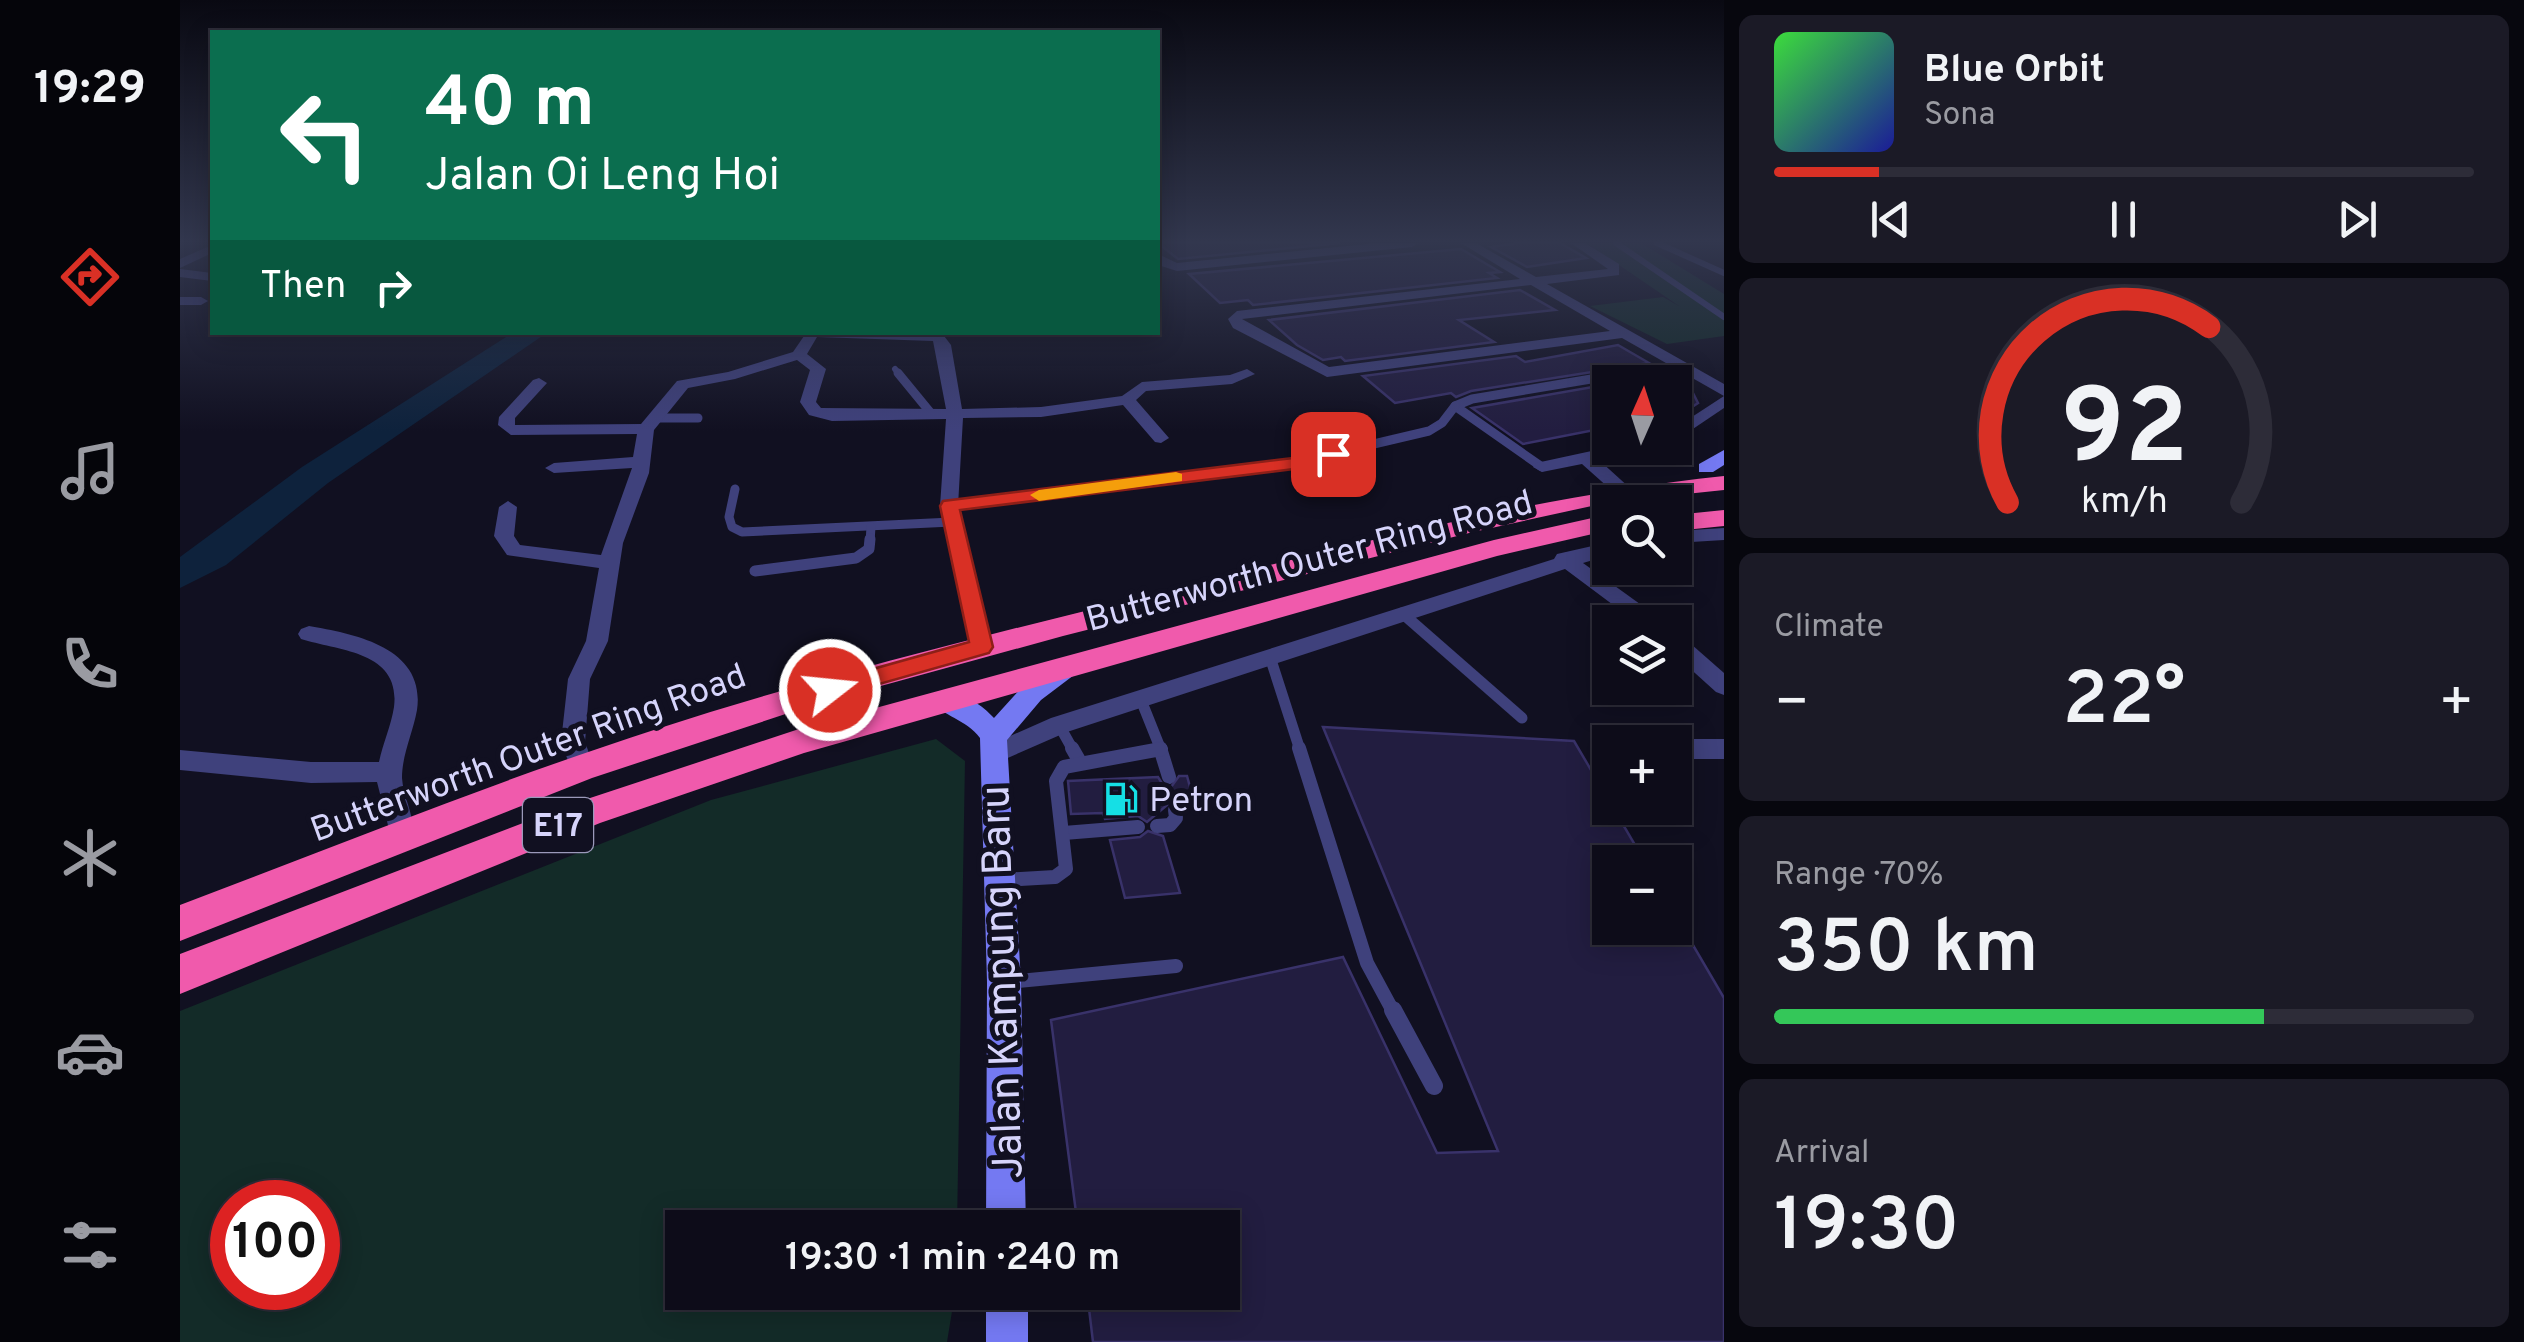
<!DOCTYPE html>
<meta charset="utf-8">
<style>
body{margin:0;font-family:Overpass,sans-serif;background:#1b1a26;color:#f1f3f6;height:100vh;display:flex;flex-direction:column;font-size:38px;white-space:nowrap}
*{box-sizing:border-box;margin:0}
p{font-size:32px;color:#9a9ba2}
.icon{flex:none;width:55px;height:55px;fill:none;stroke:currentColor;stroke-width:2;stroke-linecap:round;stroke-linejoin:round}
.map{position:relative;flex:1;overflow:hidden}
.sheet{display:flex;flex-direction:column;gap:15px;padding:15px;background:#07070e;width:800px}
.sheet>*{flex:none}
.top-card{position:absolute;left:30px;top:30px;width:950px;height:305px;border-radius:0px;box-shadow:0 5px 25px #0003,0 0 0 2px #2d2c38;background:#0b6e4f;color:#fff;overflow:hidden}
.needle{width:65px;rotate:3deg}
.tools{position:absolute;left:1412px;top:365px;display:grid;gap:20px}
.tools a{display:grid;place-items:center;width:100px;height:100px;border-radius:0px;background:#0d0c19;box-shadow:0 5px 25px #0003,0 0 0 2px #2d2c38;font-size:50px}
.speed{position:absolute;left:30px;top:1180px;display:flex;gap:20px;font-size:50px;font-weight:700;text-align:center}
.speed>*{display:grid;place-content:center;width:130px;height:130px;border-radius:50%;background:#0d0c19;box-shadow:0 5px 25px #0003,0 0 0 2px #2d2c38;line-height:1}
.speed .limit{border:15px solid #d22;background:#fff;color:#111}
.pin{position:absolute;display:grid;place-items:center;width:85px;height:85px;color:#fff;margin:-42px;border-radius:20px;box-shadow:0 5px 15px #0006}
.me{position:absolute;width:110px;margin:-55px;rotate:74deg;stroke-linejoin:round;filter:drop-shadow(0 0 8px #0008)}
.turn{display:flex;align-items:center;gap:35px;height:210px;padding:0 50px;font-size:45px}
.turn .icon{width:130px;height:130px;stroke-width:2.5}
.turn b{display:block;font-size:70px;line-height:85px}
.then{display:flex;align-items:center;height:95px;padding:0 50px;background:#0003;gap:20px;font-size:38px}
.big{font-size:75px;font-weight:600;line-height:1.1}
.sheet .tile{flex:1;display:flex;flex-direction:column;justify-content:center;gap:15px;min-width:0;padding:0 35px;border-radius:15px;background:#1b1a26}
.sheet .dial{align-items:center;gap:0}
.dial svg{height:260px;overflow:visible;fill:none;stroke:#2d2c38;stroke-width:7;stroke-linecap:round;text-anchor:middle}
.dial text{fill:#f1f3f6;stroke:none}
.song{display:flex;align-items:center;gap:30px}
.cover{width:120px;height:120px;border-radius:15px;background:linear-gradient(135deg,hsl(120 70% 55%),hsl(240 70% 35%))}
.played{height:10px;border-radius:5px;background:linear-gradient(90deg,#d93025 15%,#2d2c38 15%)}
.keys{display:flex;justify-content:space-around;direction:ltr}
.heat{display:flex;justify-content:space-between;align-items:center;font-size:55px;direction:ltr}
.charge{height:15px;border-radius:8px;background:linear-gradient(90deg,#34c759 70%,#2d2c38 0)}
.trip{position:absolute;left:485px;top:1210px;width:575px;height:100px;border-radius:0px;background:#0d0c19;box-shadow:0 5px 25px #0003,0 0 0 2px #2d2c38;font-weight:600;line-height:100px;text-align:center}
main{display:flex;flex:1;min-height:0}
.tabs{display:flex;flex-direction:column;width:180px;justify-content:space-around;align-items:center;background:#05050a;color:#9a9ba2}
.tabs .icon{width:70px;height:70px}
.tabs .active{color:#d93025}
.tabs b{font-size:45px;color:#f1f3f6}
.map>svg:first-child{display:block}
.green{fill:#132b28;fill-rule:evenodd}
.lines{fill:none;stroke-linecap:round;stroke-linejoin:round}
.river{fill:#0e223c;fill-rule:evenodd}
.building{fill:#221d40;stroke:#39326a;stroke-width:2.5}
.lane-far4{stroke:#3f417c;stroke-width:6}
.lane-far3{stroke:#3f417c;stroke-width:9}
.lane-far2{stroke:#3f417c;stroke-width:11}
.lane-far1{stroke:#3f417c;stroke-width:14}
.lane{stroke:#3f417c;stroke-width:18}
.street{fill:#3f417c;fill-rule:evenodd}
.secondary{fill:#7479f2;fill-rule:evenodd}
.highway{fill:#f05aac;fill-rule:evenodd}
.route{fill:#d93025;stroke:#8d1f18;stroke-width:2.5}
.slow{fill:#f59e0b}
.labels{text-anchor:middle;stroke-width:10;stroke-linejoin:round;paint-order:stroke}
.shield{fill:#111021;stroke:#9b99ba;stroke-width:2.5}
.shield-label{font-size:32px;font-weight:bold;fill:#d6d4fb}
.street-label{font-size:35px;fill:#d6d4fb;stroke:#111021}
.poi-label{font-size:35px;fill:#d6d4fb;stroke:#111021;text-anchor:start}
.near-street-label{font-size:42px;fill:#d6d4fb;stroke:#111021}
</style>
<main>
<nav class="tabs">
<b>19:29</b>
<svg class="icon active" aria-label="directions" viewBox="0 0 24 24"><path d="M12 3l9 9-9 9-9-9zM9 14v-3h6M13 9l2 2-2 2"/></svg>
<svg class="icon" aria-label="music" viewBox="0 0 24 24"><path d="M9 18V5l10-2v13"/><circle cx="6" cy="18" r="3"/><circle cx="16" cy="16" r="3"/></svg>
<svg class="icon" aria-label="phone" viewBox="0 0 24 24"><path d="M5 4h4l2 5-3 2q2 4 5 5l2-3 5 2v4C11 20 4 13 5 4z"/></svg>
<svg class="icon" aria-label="climate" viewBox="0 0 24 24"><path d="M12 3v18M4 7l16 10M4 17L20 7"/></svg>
<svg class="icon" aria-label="car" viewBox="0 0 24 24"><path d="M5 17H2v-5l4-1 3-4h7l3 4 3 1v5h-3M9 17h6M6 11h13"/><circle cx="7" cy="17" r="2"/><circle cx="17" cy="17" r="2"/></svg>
<svg class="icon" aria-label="filters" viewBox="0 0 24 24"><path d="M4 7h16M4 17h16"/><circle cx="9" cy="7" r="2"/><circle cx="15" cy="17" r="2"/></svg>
</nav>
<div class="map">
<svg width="1544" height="1342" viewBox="0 0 1544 1342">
<rect width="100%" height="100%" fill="#111021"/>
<g class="green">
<polygon points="1407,243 1461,243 1544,294 1544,336 1487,344 1410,306 1483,297 1499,306"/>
<path d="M756,739L785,761L777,1227L502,1228V1292L775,1293L767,1342H0V1011L531,800ZM52,1202H138V1288H52Z"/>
</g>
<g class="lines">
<polygon class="river" points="334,332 368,332 148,483 46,565 0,588 0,557 122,467"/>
</g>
<g class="building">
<polygon points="978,243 1160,243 998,259"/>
<polygon points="1338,243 1380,243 1406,258 1347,267 1311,247"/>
<polygon points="1281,249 1320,272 1309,273 1317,278 1073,305 1068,300 1040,303 1009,274"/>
<polygon points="1340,290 1375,310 1279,320 1314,342 1165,361 1161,357 1143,360 1117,345 1089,320"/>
<polygon points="1438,345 1469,363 1291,391 1276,397 1271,393 1215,403 1183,376 1336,356 1345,362"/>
<polygon points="1488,374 1512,391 1518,403 1495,418 1495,382 1439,382"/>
<polygon points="1430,384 1430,427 1343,444 1292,408"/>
<polygon points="1143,727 1394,741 1465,862 1430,862 1430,928 1503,928 1544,998 1544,1342 913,1342 907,1292 1042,1292 1042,1228 898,1228 871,1020 1163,957 1257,1153 1318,1151"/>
<polygon points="999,776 1007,776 1016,809 1006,810 1000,801 993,800 967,822 958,816 925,819 923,813 891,814 888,781 978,777 983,785 991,787"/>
<polygon points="968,831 983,836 1000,893 945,898 930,840 960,837"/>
</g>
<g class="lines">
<g class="lane-far4">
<polyline points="1436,243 1544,317"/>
<polyline points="1477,243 1544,273"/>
<polyline points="715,369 721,376"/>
<polyline points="1432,376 1497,365"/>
</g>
<g class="lane-far3">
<polyline points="718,373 750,412"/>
<polyline points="474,418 518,418"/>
<polyline points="1362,467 1275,406 1292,399 1447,373"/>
<polyline points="555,489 549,517 552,527 562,532 772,522"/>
<polyline points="769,506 1113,463 1249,431 1262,423 1275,406"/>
<polyline points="690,542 691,527"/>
</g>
<g class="lane-far2">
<polyline points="575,571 676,558 689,549 690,539"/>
<polyline points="1222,613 1342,718"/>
<polyline points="1090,657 1120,750"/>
<polyline points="961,700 981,750"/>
<polyline points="879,725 893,750"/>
<polyline points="975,750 981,749"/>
</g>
<g class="lane-far1">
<polyline points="892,748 900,762"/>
<polyline points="980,748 989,777"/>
<polyline points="1119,748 1187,963 1214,1013"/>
<polyline points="977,826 990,825 996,818 995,810"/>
<polyline points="884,833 958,827"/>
<polyline points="821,880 875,877 886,869 876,781 884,767 981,749"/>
<polyline points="828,982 996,966"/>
</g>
<polyline class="lane" points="1213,1010 1254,1086"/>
<g class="street">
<polygon points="1197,243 1238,243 1232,247 997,271 978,265 978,254 997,263"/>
<path d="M1281,243H1296L1356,277L1428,269L1391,243H1405L1439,264V275L1367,284L1544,384V396L1442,338L1147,377L1053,328L1048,319L1057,311L1340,279ZM1351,285L1430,331L1149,367L1062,319Z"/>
<polygon points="32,245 32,253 0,268 0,259"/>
<polygon points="0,269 32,273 32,281 0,277"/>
<polygon points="0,297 21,297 28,301 21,305 0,305"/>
<path d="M619,332H761L771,345L782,409L861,407L942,396L962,382L1050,375L1067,369L1075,374L1052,384L966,391L956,400L989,438L981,443L975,442L943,405L861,417L783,418L778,506L812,647L801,655L790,647L760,506L766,419L652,421L629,415L620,402L630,370L617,360L555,379L508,388L474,430L469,473L443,543L428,641L410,679L405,742L414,767L411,774L402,777L393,774L381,742L388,679L406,641L419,568L327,555L314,536L319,507L328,501L337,507L334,536L340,545L421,555L452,468L374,473L365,468L374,463L453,457L457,434L331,435L318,425L319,417L353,380L359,378L367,383L335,418V425L461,424L497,381L548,372L613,352L624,336ZM637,337L753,341L766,409L641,408L636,402L646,369L627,354Z"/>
<polygon points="1544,396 1544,408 1495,441 1495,428"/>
<polygon points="1430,447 1459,448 1419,460 1451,489 1451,497 1439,497 1402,464 1362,472 1353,467 1356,463"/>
<polygon points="1544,528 1544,540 1495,543 1495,531"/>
<polygon points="1430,542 1430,555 1403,563 1478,617 1480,622 1456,622 1385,569 887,732 814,764 805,761 802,754 805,747 871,718 1374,559 1377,554"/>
<path d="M129,626C176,634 246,648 237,710C233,733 222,754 222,778C223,798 240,827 231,845L222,849L213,845L197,782L131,783L0,770V750L131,762H199C203,743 211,726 214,707C221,651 159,651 121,639L118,634L121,629Z"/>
<polygon points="1495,635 1503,637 1544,673 1544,695 1536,692 1495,655"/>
<polygon points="1495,739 1544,739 1544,759 1495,759 1495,742 1486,742"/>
</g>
<g class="secondary">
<polygon points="1544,450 1544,465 1533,472 1519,472 1519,464"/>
<path d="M889,657L898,660L901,666L898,672L861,700L827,740L841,982L846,1228H806L807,982L800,738C786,719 762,716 752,701L756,694C776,688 801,703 814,718L843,686Z"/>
<rect x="806" y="1292" width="42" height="50"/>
</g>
<g class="highway">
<path d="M1544,476V490L1430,502L1293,532L883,636L639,703L412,778L0,941V905C158,845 316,781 477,729C656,671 840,627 1022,582C1195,539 1367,495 1544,476Z"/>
<polygon points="1544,510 1544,526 1495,531 1495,515"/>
<polygon points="1430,514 1430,530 1317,556 624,753 420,823 0,994 0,954 398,802 622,728 1314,540"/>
</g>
</g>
<linearGradient id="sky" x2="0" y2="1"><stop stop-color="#090912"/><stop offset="0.56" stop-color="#32374e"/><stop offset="1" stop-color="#32374e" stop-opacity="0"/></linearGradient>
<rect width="1544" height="431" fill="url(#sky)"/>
<polygon class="route" points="1153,448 1162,454 1159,457 1114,469 780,510 813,647 809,653 650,698 638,690 650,681 789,642 760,506 763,501 1113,458"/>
<polygon class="slow" points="996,472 1002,474 1002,481 859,501 850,495 859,490"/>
<defs>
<g id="fuel-bare" transform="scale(2.7)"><path d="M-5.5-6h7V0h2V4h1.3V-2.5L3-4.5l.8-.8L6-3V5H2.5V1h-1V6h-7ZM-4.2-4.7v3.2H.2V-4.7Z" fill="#15dfe5" stroke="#111021" stroke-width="2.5" paint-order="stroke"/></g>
</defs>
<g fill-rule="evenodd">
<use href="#fuel-bare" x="941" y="799"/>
</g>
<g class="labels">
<rect class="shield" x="343" y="798" width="70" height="54" rx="8"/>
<g class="shield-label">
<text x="378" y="836">E17</text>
</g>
<g class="street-label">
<text transform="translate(1129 560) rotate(-15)" y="12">Butterworth Outer Ring Road</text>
<text transform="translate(348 752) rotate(-20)" y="12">Butterworth Outer Ring Road</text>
</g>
<g class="poi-label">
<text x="969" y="811">Petron</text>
</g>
<g class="near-street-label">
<text transform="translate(820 982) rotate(-92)" y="15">Jalan Kampung Baru</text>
</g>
</g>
</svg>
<div class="tools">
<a><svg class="needle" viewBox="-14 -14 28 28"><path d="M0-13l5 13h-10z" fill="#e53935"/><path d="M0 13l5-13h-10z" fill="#9a9ba2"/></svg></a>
<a><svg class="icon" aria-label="search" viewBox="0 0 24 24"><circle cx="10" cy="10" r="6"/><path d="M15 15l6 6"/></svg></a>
<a><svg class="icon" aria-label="layers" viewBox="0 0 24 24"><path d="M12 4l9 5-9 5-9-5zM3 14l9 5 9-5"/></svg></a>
<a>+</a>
<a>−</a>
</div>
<div class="speed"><div class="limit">100</div></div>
<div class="pin" style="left:1153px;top:454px;background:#d93025"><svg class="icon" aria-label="arrive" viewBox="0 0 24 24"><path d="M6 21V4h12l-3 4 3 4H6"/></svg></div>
<svg class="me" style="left:650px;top:690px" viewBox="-20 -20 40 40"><circle r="17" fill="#d93025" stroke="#fff" stroke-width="3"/><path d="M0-11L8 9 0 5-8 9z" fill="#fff"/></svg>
<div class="trip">19:30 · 1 min · 240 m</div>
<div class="top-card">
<div class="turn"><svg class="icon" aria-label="left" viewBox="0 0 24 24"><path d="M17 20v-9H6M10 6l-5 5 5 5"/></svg><div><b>40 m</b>Jalan Oi Leng Hoi</div></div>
<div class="then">Then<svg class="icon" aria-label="right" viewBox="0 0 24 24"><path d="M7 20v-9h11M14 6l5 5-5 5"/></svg></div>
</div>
</div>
<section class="sheet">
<div class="tile">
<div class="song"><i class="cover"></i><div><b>Blue Orbit</b><p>Sona</p></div></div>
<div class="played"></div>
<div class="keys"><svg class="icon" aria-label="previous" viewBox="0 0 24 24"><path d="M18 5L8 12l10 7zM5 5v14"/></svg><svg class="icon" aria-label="pause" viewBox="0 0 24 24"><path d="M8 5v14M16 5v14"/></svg><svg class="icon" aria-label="next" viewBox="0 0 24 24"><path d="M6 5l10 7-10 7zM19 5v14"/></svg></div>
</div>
<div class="tile dial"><svg viewBox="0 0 100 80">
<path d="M14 69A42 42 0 1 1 86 69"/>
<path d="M14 69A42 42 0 0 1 76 15" stroke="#d93025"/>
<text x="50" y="56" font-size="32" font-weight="700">92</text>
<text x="50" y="72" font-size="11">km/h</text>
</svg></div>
<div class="tile"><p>Climate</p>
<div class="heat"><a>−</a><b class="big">22°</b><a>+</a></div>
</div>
<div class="tile"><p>Range · 70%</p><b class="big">350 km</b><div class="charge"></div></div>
<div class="tile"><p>Arrival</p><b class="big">19:30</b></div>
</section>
</main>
